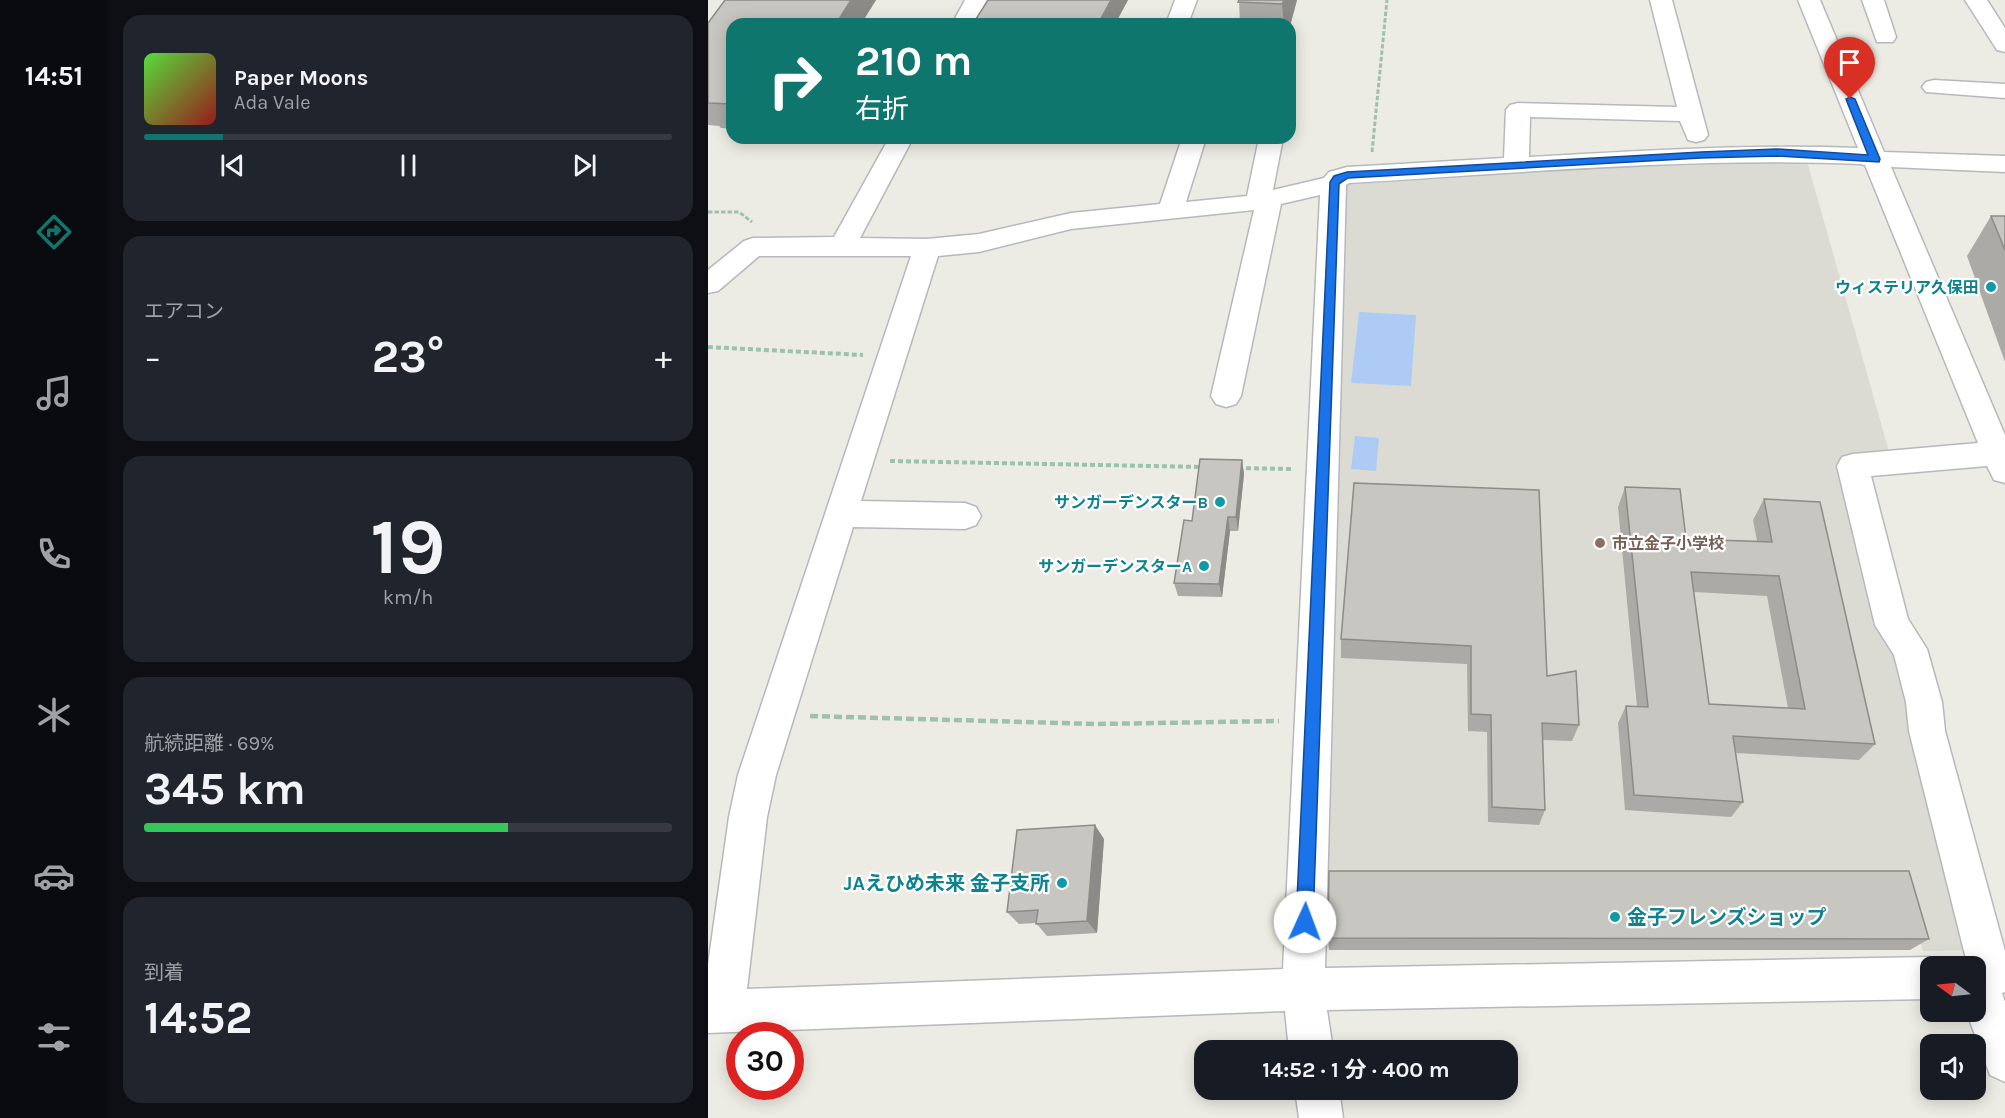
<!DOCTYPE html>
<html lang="ja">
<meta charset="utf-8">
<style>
body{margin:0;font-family:Karla,"Noto Sans JP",sans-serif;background:#20242c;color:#f1f3f6;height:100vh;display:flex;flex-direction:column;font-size:22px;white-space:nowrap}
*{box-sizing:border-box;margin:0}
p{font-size:20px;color:#9ea1a6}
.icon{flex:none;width:33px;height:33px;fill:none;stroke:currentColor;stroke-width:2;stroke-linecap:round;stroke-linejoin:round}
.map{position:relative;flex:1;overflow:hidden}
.drawer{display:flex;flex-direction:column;gap:15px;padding:15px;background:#0d0f14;width:600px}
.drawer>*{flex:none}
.top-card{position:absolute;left:18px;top:18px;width:570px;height:126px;border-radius:18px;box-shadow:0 3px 15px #0003;background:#0f766e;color:#fff;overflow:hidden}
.needle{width:39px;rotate:285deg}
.controls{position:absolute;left:1212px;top:956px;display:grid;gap:12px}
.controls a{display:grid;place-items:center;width:66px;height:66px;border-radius:12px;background:#171b24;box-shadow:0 3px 15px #0003;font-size:30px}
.speed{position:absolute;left:18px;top:1022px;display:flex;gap:12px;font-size:30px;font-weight:700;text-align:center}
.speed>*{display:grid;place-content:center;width:78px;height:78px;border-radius:50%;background:#171b24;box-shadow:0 3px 15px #0003;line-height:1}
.speed .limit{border:9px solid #d22;background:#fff;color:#111}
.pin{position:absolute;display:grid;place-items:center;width:51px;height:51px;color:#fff;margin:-62px -26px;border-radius:50% 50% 50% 0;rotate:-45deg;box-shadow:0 0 6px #0007}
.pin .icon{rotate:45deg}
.me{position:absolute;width:66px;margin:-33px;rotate:2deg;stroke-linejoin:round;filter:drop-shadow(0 0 4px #0008)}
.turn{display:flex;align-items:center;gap:21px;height:126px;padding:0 30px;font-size:27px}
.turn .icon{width:78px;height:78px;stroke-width:2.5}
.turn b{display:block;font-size:42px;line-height:51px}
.big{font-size:45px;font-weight:700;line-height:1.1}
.drawer .widget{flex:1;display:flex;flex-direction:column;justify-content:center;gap:9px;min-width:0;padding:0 21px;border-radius:18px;background:#20242c}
.drawer .dial{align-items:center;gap:0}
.dial b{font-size:78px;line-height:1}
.song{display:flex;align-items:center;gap:18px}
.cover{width:72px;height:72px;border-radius:9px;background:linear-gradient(135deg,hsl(110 70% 55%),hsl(0 70% 35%))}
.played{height:6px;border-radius:3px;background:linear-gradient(90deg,#0f766e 15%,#363941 15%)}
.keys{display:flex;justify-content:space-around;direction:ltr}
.heat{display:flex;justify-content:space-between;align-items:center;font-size:33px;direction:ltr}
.charge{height:9px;border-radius:4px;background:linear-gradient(90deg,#34c759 69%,#363941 0)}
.trip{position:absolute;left:486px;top:1040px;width:324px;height:60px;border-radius:18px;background:#171b24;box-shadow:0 3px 15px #0003;font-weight:700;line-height:60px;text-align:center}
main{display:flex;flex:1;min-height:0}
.tabs{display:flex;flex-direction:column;width:108px;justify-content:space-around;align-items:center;background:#090b0e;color:#9ea1a6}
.tabs .icon{width:42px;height:42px}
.tabs .current{color:#0f766e}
.tabs b{font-size:27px;color:#f1f3f6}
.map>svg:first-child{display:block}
.education{fill:#dcdbd3}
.water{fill:#adcbf4}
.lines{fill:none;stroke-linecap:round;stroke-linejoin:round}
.minor-casing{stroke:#b6b8bc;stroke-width:3}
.path-far2{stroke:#9ec1ad;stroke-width:3;stroke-dasharray:4.5 2;stroke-linecap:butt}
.path-far1{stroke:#9ec1ad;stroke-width:4;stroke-dasharray:5 3;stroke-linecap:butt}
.path{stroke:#9ec1ad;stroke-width:4.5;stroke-dasharray:8 4;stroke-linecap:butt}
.minor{fill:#fff;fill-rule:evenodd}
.wall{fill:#acaaa6;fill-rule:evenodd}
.shaded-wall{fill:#8c8b87}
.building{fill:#c8c6c1;stroke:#8c8b87;stroke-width:1.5;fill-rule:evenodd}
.route{fill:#1a73e8;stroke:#114b97;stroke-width:1.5}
.culture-dot{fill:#0f9aa8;stroke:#fff;stroke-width:2}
.education-dot{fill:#8d6e63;stroke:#fff;stroke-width:2}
.labels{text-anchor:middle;stroke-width:4.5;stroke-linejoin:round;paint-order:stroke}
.culture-label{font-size:16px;font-weight:bold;fill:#0d838f;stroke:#fff;text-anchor:end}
.education-label{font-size:16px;font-weight:bold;fill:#785e54;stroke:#fff;text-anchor:start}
.near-culture-label{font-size:20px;font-weight:bold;fill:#0d838f;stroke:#fff;text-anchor:end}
</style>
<main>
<nav class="tabs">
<b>14:51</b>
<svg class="icon current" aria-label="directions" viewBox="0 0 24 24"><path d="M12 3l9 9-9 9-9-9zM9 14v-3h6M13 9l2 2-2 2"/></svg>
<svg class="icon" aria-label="music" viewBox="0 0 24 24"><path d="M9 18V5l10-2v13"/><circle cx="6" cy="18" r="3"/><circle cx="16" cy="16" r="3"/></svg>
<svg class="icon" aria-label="phone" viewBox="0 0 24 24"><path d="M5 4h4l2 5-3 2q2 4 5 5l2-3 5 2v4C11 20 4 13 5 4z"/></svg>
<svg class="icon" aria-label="climate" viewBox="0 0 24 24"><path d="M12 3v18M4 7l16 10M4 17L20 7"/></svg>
<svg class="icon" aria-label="car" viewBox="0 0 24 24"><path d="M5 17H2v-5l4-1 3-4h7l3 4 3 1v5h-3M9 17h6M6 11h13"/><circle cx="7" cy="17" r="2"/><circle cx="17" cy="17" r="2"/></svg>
<svg class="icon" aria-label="filters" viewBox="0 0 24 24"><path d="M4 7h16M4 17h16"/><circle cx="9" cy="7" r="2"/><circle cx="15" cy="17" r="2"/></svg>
</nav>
<section class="drawer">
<div class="widget">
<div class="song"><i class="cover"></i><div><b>Paper Moons</b><p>Ada Vale</p></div></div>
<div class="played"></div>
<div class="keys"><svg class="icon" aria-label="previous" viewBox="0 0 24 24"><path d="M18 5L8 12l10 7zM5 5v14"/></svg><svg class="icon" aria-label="pause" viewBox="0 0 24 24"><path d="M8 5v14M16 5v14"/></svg><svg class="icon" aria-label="next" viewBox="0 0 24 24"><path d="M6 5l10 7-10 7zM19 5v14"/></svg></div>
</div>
<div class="widget"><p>エアコン</p>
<div class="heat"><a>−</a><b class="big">23°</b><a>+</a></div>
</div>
<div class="widget dial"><b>19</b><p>km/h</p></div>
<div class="widget"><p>航続距離 · 69%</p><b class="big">345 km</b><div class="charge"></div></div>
<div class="widget"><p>到着</p><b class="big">14:52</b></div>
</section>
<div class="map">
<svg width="1297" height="1118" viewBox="0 0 1297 1118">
<rect width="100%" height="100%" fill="#edece4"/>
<polygon class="education" points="1066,158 1094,163 1099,161 1182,455 1138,461 1198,651 1271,950 1215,951 1188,875 618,878 636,192 640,185 649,181"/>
<g class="water">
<polygon points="651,312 708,315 703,386 643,383"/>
<polygon points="647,436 671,438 668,471 643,469"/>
</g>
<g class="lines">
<g class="minor-casing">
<g id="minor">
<polygon points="257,0 279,0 266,24 244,24"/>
<polygon points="467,0 489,0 480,24 458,24"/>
<path d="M942,0H964L1000,135L996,140L988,142L980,140L972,121L822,117L821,157C931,151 1040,144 1150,148L1090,0H1112L1176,152L1297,156V172L1183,167L1297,435V483L1286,480L1279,466L1163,476L1200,619L1219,649L1234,702L1237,731L1297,951V992L1294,993L1297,1002V1082L1282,1075L1258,1011H1268V966H1253L1259,963L1201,731L1198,702L1186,655L1167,625L1129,466L1134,457L1145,454L1270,443L1157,165L1152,164C982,157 811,173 641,183L638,185L617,968L1222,957L1238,966H1222V999L619,1010L625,1050H581L577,1011L0,1033V965L21,817L30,775L203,256H51L10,291L0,293V270L36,241L45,238L126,237L181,138H205L152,238L219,239L271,234L363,213L452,204L474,138H498L478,202L539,196L551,138H575L565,190L616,178L621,172L639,167L796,158L798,110L802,105L810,103L969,107ZM612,195L575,969L39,989L59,817L68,775L145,527L257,529L268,525L273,516L268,507L257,503L153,501L230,256L271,252L363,229L546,210L503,396L508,404L518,407L528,404L533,396L573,204Z"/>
<polygon points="1154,0 1176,0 1188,37 1185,42 1169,42"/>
<polygon points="1257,0 1279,0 1297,28 1297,52 1289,50"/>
<polygon points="1226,80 1297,84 1297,98 1218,92 1214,87 1218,82"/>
<polygon points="587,1089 631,1089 635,1118 591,1118"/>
</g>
</g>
<g class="path-far2">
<polyline points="664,152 679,0"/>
<polyline points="0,212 31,212 44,222"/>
</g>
<g class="path-far1">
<polyline points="0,347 155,355"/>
<polyline points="182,461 496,467"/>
<polyline points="530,468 583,469"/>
</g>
<polyline class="path" points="102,716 388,724 571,721"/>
<use href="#minor" class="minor"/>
</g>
<g class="wall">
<polygon points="17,0 168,0 153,24 24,24 24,129 13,128 11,126 0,125 0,23"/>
<polygon points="280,0 420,0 407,24 267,24 266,22"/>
<polygon points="531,0 589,0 582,26 582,24 532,24"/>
<polygon points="1283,216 1297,216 1297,362 1259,256"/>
<polygon points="534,460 536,474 530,531 522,531 514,597 470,596 466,583 484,521"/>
<polygon points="646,483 839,676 871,725 864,741 835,740 837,810 831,825 780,822 779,732 760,731 759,664 633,658 633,639"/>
<path d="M917,487L978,539L1049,541L1045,520L1056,499L1167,744L1151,760L1028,753L1035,802L1023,817L917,810L910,723L918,706L929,707L910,507ZM986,592L1059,596L1080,708L1001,704Z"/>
<polygon points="396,839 389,933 339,936 328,923 311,924 299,912"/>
<polygon points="620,938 1221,939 1202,950 621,950"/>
</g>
<g class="shaded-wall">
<polygon points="143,0 168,0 153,24 128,24"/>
<polygon points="403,0 420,0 407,24 390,24"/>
<polygon points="576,0 589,0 582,26 582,24 576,24 574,4"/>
<polygon points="534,460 536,474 530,531 528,517"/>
<polygon points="520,517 522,531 514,597 511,584"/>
<polygon points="387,825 396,839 389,933 379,921"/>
</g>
<g class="building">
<polygon points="17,0 143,0 128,24 24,24 24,104 0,103 0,23"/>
<polygon points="280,0 403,0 390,24 293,24 266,22"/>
<polygon points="531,0 576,0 574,4 530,2"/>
<polygon points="1283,216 1297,216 1297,250"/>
<polygon points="492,459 534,460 528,517 520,517 511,584 466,583 476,520 484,521"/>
<polygon points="646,483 831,490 839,676 868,671 871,725 834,723 837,810 784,807 783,715 763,714 763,646 633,639"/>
<path d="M917,487L972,489L978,539L1064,542L1056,499L1112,502L1167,744L1025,736L1035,802L926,795L918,706L940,707ZM983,572L1071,576L1097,709L1001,704Z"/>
<polygon points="387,825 379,921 328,924 330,910 299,912 309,830"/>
<polygon points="621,871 1201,871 1221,939 620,938"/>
</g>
<polygon class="route" points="1142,97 1147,99 1172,159 1171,162 1069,156 993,158 640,178 631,184 605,922 603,928 597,930 591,928 588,922 622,182 626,176 639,172 993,152 1069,149 1160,155 1138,99"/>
<g class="culture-dot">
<circle cx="1283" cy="287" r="6"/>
<circle cx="512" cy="502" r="6"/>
<circle cx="496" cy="566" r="6"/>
<circle cx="354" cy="883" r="6"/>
<circle cx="907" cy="917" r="6"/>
</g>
<circle class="education-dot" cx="892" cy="543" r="6"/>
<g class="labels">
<g class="culture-label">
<text x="1271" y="293">ウィステリア久保田</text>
<text x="500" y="508">サンガーデンスターB</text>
<text x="484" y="572">サンガーデンスターA</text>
</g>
<g class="education-label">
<text x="904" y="549">市立金子小学校</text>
</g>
<g class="near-culture-label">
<text x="342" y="890">JAえひめ未来 金子支所</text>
<text x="919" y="924" text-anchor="start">金子フレンズショップ</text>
</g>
</g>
</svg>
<div class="controls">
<a><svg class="needle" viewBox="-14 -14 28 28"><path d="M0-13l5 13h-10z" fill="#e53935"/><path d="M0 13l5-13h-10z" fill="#9ea1a6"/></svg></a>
<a><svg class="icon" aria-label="sound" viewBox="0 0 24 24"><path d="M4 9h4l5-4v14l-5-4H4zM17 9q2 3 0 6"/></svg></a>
</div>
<div class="speed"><div class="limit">30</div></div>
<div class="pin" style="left:1142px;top:99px;background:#d93025"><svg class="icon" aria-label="arrive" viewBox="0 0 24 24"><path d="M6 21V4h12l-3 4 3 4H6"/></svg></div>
<svg class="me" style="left:597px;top:922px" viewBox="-20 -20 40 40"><circle r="19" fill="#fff"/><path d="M0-13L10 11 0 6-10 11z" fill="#1a73e8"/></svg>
<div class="trip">14:52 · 1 分 · 400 m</div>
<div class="top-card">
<div class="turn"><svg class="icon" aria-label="right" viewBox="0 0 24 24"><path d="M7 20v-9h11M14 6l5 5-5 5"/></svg><div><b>210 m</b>右折</div></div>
</div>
</div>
</main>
